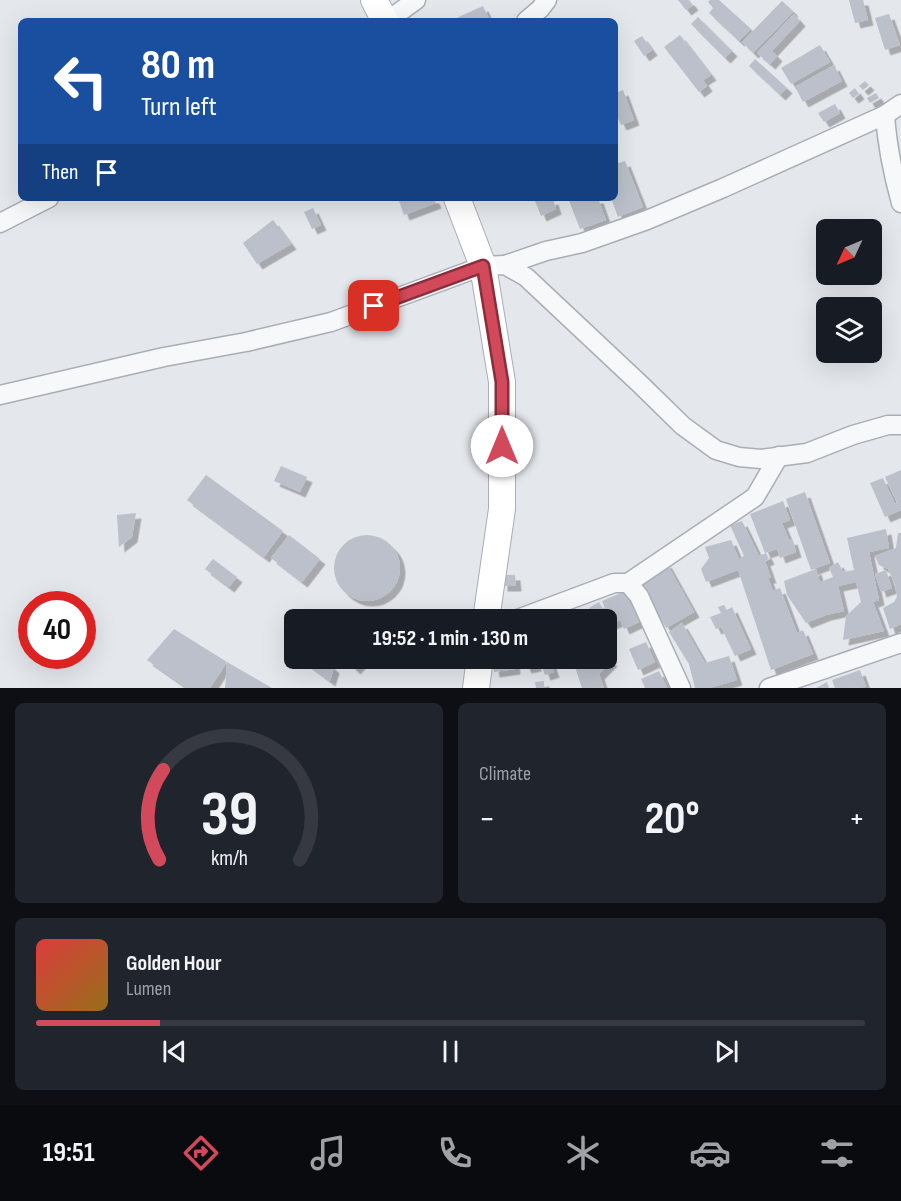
<!DOCTYPE html>
<meta charset="utf-8">
<style>
body{margin:0;font-family:"Sofia Sans Condensed",sans-serif;background:#20242c;color:#f1f3f6;height:100vh;display:flex;flex-direction:column;font-size:22px;white-space:nowrap}
*{box-sizing:border-box;margin:0}
p{font-size:20px;color:#9ea1a6}
.icon{flex:none;width:33px;height:33px;fill:none;stroke:currentColor;stroke-width:2;stroke-linecap:round;stroke-linejoin:round}
.map{position:relative;height:688px;overflow:hidden}
.side{display:flex;flex-direction:column;gap:15px;padding:15px;background:#0d0f14;flex:1}
.side>*{flex:none}
.banner{position:absolute;left:18px;top:18px;width:600px;height:183px;border-radius:9px;box-shadow:0 6px 24px #0002;background:#1a4fa0;color:#fff;overflow:hidden}
.needle{width:39px;rotate:226deg}
.controls{position:absolute;left:816px;top:219px;display:grid;gap:12px}
.controls a{display:grid;place-items:center;width:66px;height:66px;border-radius:9px;background:#171b24;box-shadow:0 6px 24px #0002;font-size:30px}
.speed{position:absolute;left:18px;top:591px;display:flex;gap:12px;font-size:30px;font-weight:700;text-align:center}
.speed>*{display:grid;place-content:center;width:78px;height:78px;border-radius:50%;background:#171b24;box-shadow:0 6px 24px #0002;line-height:1}
.speed .limit{border:9px solid #d22;background:#fff;color:#111}
.pin{position:absolute;display:grid;place-items:center;width:51px;height:51px;color:#fff;margin:-26px;border-radius:12px;box-shadow:0 3px 9px #0006}
.me{position:absolute;width:66px;margin:-33px;rotate:0deg;stroke-linejoin:round;filter:drop-shadow(0 0 4px #0008)}
.turn{display:flex;align-items:center;gap:21px;height:126px;padding:0 24px;font-size:27px}
.turn .icon{width:78px;height:78px;stroke-width:2.5}
.turn b{display:block;font-size:42px;line-height:51px}
.then{display:flex;align-items:center;height:57px;padding:0 24px;background:#0003;gap:12px;font-size:22px}
.big{font-size:45px;font-weight:700;line-height:1.1}
.side .card{flex:1;display:flex;flex-direction:column;justify-content:center;gap:9px;min-width:0;padding:0 21px;border-radius:9px;background:#20242c}
.side .dial{align-items:center;gap:0}
.dial svg{height:156px;overflow:visible;fill:none;stroke:#363941;stroke-width:7;stroke-linecap:round;text-anchor:middle}
.dial text{fill:#f1f3f6;stroke:none}
.song{display:flex;align-items:center;gap:18px}
.cover{width:72px;height:72px;border-radius:9px;background:linear-gradient(135deg,hsl(0 70% 55%),hsl(40 70% 35%))}
.played{height:6px;border-radius:3px;background:linear-gradient(90deg,#d1495b 15%,#363941 15%)}
.keys{display:flex;justify-content:space-around;direction:ltr}
.heat{display:flex;justify-content:space-between;align-items:center;font-size:33px;direction:ltr}
.side .tiles{flex:1;display:grid;gap:15px;grid-template-columns:1fr 1fr}
.card:last-child{grid-column:span 2}
.trip{position:absolute;left:284px;top:609px;width:333px;height:60px;border-radius:9px;background:#171b24;box-shadow:0 6px 24px #0002;font-weight:700;line-height:60px;text-align:center}
.tab-bar{display:flex;height:96px;justify-content:space-around;align-items:center;background:#090b0e;color:#9ea1a6}
.tab-bar .icon{width:42px;height:42px}
.tab-bar .active{color:#d1495b}
.tab-bar b{font-size:27px;color:#f1f3f6}
.map>svg:first-child{display:block}
.building{fill:#bbc0ca;filter:url(#shadow)}
.lines{fill:none;stroke-linecap:round;stroke-linejoin:round}
.street-casing{stroke:#a9aeb7;stroke-width:21}
.secondary-casing{stroke:#a9aeb7;stroke-width:28}
.street{stroke:#f7f8fa;stroke-width:18}
.secondary{stroke:#fff;stroke-width:26}
.route-casing{stroke:#882f3b;stroke-width:15}
.route{stroke:#d1495b;stroke-width:10}
</style>
<div class="map">
<svg width="901" height="688" viewBox="0 0 901 688">
<defs>
<filter id="shadow"><feDropShadow dx="5.5" dy="5.5" stdDeviation="0" flood-color="#0004"/></filter>
</defs>
<rect width="100%" height="100%" fill="#e4e7ec"/>
<g class="building">
<polygon points="678,0 689,0 693,5 686,10"/>
<polygon points="710,0 719,0 751,29 739,41 709,13 713,8 708,2"/>
<polygon points="849,0 863,0 868,20 855,23"/>
<polygon points="782,1 793,11 791,14 753,53 742,42"/>
<polygon points="483,6 490,21 450,21"/>
<polygon points="794,14 800,21 772,51 777,56 770,64 757,53"/>
<polygon points="889,14 900,45 885,50 875,18"/>
<polygon points="698,17 732,51 725,58 691,24"/>
<polygon points="680,35 711,75 703,80 707,86 699,92 664,47"/>
<polygon points="642,36 652,50 644,56 634,41"/>
<polygon points="820,45 830,62 791,84 781,68"/>
<polygon points="755,59 787,88 780,95 749,66"/>
<polygon points="834,65 842,81 803,102 795,87"/>
<polygon points="865,81 869,85 863,90 859,86"/>
<polygon points="855,88 859,94 853,98 849,93"/>
<polygon points="623,90 634,120 621,125 615,112 615,93"/>
<polygon points="876,93 879,98 870,103 867,98"/>
<polygon points="835,104 840,113 824,122 818,113"/>
<polygon points="625,161 643,207 618,217 611,198 615,198 615,164"/>
<polygon points="398,198 434,198 436,203 404,215"/>
<polygon points="541,198 546,201 553,199 556,209 541,216 535,201"/>
<polygon points="568,198 598,198 606,220 580,229"/>
<polygon points="313,208 321,225 312,229 304,212"/>
<polygon points="273,220 291,244 257,264 243,243"/>
<polygon points="281,466 307,477 300,492 274,481"/>
<polygon points="901,470 901,510 885,517 870,483 883,478 895,504 897,502 885,477"/>
<polygon points="206,475 283,531 264,557 187,500"/>
<polygon points="805,492 830,563 811,570 786,499"/>
<polygon points="783,501 790,520 782,523 789,540 792,539 796,552 780,558 777,549 765,553 750,514"/>
<polygon points="136,513 132,537 119,547 117,515"/>
<polygon points="742,521 759,556 766,553 769,559 765,561 771,578 768,578 773,591 780,588 797,633 803,630 813,654 771,670 738,570 706,582 701,569 709,558 705,547 731,540 739,559 744,556 730,525"/>
<polygon points="886,529 889,548 869,552 879,600 873,602 884,631 843,640 846,616 861,602 856,582 838,586 844,611 826,615 806,623 787,595 784,581 816,569 820,582 833,577 829,568 838,562 843,572 854,570 847,538"/>
<polygon points="898,533 901,533 901,624 890,629 883,608 894,602 897,597 895,585 888,569 879,565 875,556 896,548"/>
<circle cx="367" cy="568" r="33"/>
<polygon points="289,535 320,559 302,582 271,558"/>
<polygon points="213,559 237,577 229,587 205,569"/>
<polygon points="666,562 694,612 666,628 637,579"/>
<polygon points="886,570 892,588 881,592 875,574"/>
<polygon points="502,575 515,575 516,586 502,586"/>
<polygon points="628,590 641,621 624,629 620,620 611,624 602,601"/>
<polygon points="599,602 610,622 606,624 606,620 596,620 589,608"/>
<polygon points="724,605 727,610 732,607 751,649 735,656 721,627 716,629 710,617 721,613 718,607"/>
<polygon points="682,623 705,663 729,656 737,680 709,688 695,688 689,664 669,632"/>
<polygon points="174,629 227,662 210,688 187,688 147,660"/>
<polygon points="294,639 294,654 287,649"/>
<polygon points="646,642 655,662 638,670 629,649"/>
<polygon points="606,656 612,661 599,674 604,688 582,688 572,658 606,658"/>
<polygon points="299,658 323,658 334,668 330,681"/>
<polygon points="344,658 365,658 355,669"/>
<polygon points="492,658 514,658 515,669 494,672"/>
<polygon points="529,658 534,658 536,666 526,668 523,660"/>
<polygon points="539,658 549,658 554,672 545,675"/>
<polygon points="227,662 272,688 225,688"/>
<polygon points="860,670 866,687 835,688 832,680"/>
<polygon points="659,671 667,688 645,688 641,679"/>
<polygon points="544,681 544,688 536,688 535,682"/>
<polygon points="827,682 829,688 816,688"/>
</g>
<g class="lines">
<g class="street-casing">
<g id="street">
<polyline points="387,21 416,0"/>
<polyline points="526,21 540,9 547,0"/>
<path d="M885,115C887,145 893,174 901,203"/>
<polyline points="0,223 49,198"/>
<polyline points="505,265 546,251 582,243 647,220 723,188 885,115 901,104"/>
<polyline points="0,395 164,357 246,342 331,322 483,266 505,265 526,277 640,384 683,426 716,450 739,457 761,459 807,453 853,435 888,425 901,425"/>
<polyline points="628,583 755,497 779,456"/>
<polyline points="515,620 614,583 628,583 639,596 681,688"/>
<polyline points="769,688 901,643"/>
</g>
</g>
<g class="secondary-casing">
<g id="secondary">
<polyline points="374,0 385,21"/>
<polyline points="457,198 483,266 502,382 502,509 486,620"/>
<polyline points="476,688 480,658"/>
</g>
</g>
<use href="#street" class="street"/>
<use href="#secondary" class="secondary"/>
</g>
<g class="lines">
<g class="route-casing">
<polyline id="route" points="374,306 483,266 502,382 502,446"/>
</g>
<use href="#route" class="route"/>
</g>
</svg>
<div class="controls">
<a><svg class="needle" viewBox="-14 -14 28 28"><path d="M0-13l5 13h-10z" fill="#e53935"/><path d="M0 13l5-13h-10z" fill="#9ea1a6"/></svg></a>
<a><svg class="icon" aria-label="layers" viewBox="0 0 24 24"><path d="M12 4l9 5-9 5-9-5zM3 14l9 5 9-5"/></svg></a>
</div>
<div class="speed"><div class="limit">40</div></div>
<div class="pin" style="left:374px;top:306px;background:#d93025"><svg class="icon" aria-label="arrive" viewBox="0 0 24 24"><path d="M6 21V4h12l-3 4 3 4H6"/></svg></div>
<svg class="me" style="left:502px;top:446px" viewBox="-20 -20 40 40"><circle r="19" fill="#fff"/><path d="M0-13L10 11 0 6-10 11z" fill="#d1495b"/></svg>
<div class="trip">19:52 · 1 min · 130 m</div>
<div class="banner">
<div class="turn"><svg class="icon" aria-label="left" viewBox="0 0 24 24"><path d="M17 20v-9H6M10 6l-5 5 5 5"/></svg><div><b>80 m</b>Turn left</div></div>
<div class="then">Then<svg class="icon" aria-label="arrive" viewBox="0 0 24 24"><path d="M6 21V4h12l-3 4 3 4H6"/></svg></div>
</div>
</div>
<section class="side">
<div class="tiles">
<div class="card dial"><svg viewBox="0 0 100 80">
<path d="M14 69A42 42 0 1 1 86 69"/>
<path d="M14 69A42 42 0 0 1 16 23" stroke="#d1495b"/>
<text x="50" y="56" font-size="32" font-weight="700">39</text>
<text x="50" y="72" font-size="11">km/h</text>
</svg></div>
<div class="card"><p>Climate</p>
<div class="heat"><a>−</a><b class="big">20°</b><a>+</a></div>
</div>
<div class="card">
<div class="song"><i class="cover"></i><div><b>Golden Hour</b><p>Lumen</p></div></div>
<div class="played"></div>
<div class="keys"><svg class="icon" aria-label="previous" viewBox="0 0 24 24"><path d="M18 5L8 12l10 7zM5 5v14"/></svg><svg class="icon" aria-label="pause" viewBox="0 0 24 24"><path d="M8 5v14M16 5v14"/></svg><svg class="icon" aria-label="next" viewBox="0 0 24 24"><path d="M6 5l10 7-10 7zM19 5v14"/></svg></div>
</div>
</div>
</section>
<nav class="tab-bar">
<b>19:51</b>
<svg class="icon active" aria-label="directions" viewBox="0 0 24 24"><path d="M12 3l9 9-9 9-9-9zM9 14v-3h6M13 9l2 2-2 2"/></svg>
<svg class="icon" aria-label="music" viewBox="0 0 24 24"><path d="M9 18V5l10-2v13"/><circle cx="6" cy="18" r="3"/><circle cx="16" cy="16" r="3"/></svg>
<svg class="icon" aria-label="phone" viewBox="0 0 24 24"><path d="M5 4h4l2 5-3 2q2 4 5 5l2-3 5 2v4C11 20 4 13 5 4z"/></svg>
<svg class="icon" aria-label="climate" viewBox="0 0 24 24"><path d="M12 3v18M4 7l16 10M4 17L20 7"/></svg>
<svg class="icon" aria-label="car" viewBox="0 0 24 24"><path d="M5 17H2v-5l4-1 3-4h7l3 4 3 1v5h-3M9 17h6M6 11h13"/><circle cx="7" cy="17" r="2"/><circle cx="17" cy="17" r="2"/></svg>
<svg class="icon" aria-label="filters" viewBox="0 0 24 24"><path d="M4 7h16M4 17h16"/><circle cx="9" cy="7" r="2"/><circle cx="15" cy="17" r="2"/></svg>
</nav>
